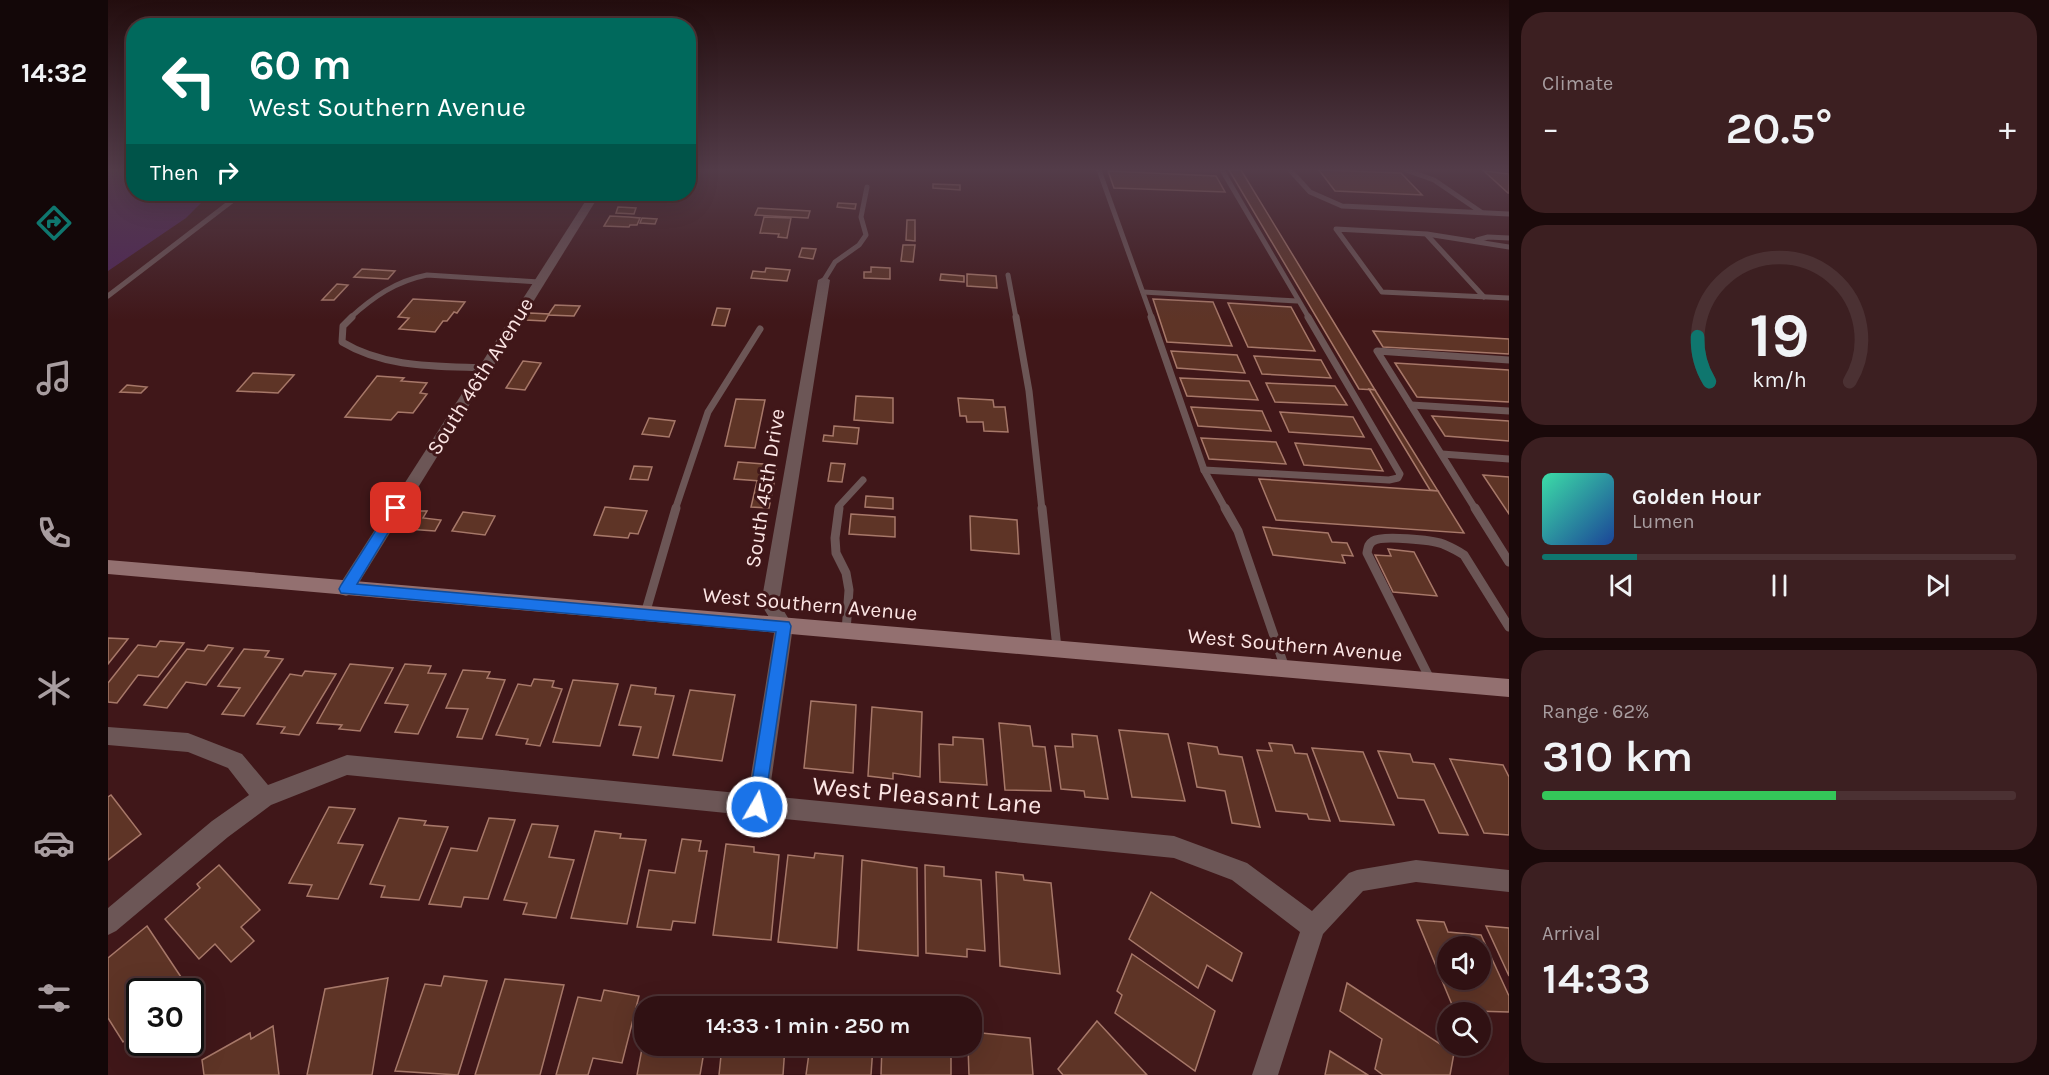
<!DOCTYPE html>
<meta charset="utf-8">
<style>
body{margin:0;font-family:Karla,sans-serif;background:#3c1f21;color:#f1f3f6;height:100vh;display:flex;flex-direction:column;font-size:22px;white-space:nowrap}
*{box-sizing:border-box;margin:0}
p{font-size:20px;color:#a89da0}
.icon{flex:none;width:33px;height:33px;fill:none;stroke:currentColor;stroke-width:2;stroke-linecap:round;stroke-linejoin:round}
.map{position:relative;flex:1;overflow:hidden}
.side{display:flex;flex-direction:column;gap:12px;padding:12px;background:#1a090a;width:540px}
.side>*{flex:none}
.guide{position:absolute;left:18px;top:18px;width:570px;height:183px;border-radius:24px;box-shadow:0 6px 24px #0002,0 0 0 2px #4b3133;background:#00695c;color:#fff;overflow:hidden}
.tools{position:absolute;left:1329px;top:936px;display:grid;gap:12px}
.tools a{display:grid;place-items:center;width:54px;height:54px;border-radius:50%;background:#301113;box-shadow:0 6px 24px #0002,0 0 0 2px #4b3133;font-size:30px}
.speed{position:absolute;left:18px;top:978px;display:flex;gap:12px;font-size:30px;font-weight:700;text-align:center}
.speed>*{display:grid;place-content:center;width:78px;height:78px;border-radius:50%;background:#301113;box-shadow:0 6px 24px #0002,0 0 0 2px #4b3133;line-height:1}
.speed .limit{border:3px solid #111;border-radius:9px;background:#fff;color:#111}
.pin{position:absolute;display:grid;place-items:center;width:51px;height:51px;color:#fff;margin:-26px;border-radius:12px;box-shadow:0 3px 9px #0006}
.me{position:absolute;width:66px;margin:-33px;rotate:8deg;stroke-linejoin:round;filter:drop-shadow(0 0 4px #0008)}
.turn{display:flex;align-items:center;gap:21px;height:126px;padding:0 24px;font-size:27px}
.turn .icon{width:78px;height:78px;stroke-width:2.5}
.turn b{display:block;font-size:42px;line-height:51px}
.then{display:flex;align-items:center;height:57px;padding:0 24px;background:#0003;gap:12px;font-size:22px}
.big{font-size:45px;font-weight:600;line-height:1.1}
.side .tile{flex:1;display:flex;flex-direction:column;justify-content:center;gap:9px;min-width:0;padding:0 21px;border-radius:24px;background:#3c1f21}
.side .dial{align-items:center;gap:0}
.dial svg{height:156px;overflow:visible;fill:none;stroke:#4b3133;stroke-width:7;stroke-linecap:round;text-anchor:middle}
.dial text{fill:#f1f3f6;stroke:none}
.song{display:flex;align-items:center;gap:18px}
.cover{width:72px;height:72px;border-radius:9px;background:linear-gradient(135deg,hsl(160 70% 55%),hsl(220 70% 35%))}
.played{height:6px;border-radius:3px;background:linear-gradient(90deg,#0f766e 20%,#4b3133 20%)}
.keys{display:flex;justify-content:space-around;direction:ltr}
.heat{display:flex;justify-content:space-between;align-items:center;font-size:33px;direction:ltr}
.charge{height:9px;border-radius:4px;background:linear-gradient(90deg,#34c759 62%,#4b3133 0)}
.trip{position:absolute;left:526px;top:996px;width:348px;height:60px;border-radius:24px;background:#301113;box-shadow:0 6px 24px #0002,0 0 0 2px #4b3133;font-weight:600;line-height:60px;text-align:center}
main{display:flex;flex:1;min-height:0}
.menu{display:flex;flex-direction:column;width:108px;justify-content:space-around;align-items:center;background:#130708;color:#a89da0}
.menu .icon{width:42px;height:42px}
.menu .selected{color:#0f766e}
.menu b{font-size:27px;color:#f1f3f6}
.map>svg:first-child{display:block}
.water{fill:#4f245a}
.building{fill:#5e3426;stroke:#a77869;stroke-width:1.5;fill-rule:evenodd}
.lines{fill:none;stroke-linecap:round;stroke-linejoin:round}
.service-far2{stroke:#6c5656;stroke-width:5}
.service-far1{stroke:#6c5656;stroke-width:7}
.service{stroke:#6c5656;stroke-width:9}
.minor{fill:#6c5656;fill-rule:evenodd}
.secondary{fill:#937070;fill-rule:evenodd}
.route{fill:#1a73e8;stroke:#114b97;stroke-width:1.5}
.labels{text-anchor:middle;stroke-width:6;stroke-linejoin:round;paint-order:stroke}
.street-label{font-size:21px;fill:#fce5e4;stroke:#401719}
.near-street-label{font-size:26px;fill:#fce5e4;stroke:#401719}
</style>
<main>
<nav class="menu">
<b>14:32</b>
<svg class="icon selected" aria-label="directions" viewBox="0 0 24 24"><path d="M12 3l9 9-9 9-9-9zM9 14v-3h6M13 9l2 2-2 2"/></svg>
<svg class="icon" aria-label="music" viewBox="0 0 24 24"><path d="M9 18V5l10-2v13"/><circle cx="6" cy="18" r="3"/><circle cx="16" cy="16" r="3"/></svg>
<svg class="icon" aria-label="phone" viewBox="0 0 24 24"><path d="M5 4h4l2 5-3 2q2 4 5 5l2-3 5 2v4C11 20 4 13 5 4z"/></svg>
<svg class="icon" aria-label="climate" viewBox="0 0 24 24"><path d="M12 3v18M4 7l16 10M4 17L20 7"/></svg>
<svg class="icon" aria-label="car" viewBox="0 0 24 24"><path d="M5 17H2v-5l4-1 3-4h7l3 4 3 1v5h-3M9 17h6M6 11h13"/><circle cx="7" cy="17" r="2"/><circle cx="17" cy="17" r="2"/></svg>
<svg class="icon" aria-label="filters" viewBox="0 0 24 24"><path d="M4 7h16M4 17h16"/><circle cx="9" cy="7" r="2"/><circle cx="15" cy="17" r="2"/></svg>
</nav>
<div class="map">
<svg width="1401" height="1075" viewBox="0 0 1401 1075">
<rect width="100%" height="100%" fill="#401719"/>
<polygon class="water" points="0,170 25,170 26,194 102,194 78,218 0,271"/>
<g class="building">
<polygon points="1121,170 1133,170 1267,390 1251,389"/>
<polygon points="1211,170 1293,173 1314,195 1227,191"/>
<polygon points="1000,171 1108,176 1117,192 1006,188"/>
<polygon points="1376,171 1401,174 1401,193 1400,193"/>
<polygon points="825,184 852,185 852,190 825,188"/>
<polygon points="730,203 748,204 747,209 729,207"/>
<polygon points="510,207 528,208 526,214 508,213"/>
<polygon points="650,208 702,211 700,218 647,215"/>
<polygon points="502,216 521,217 532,218 529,225 522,225 521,227 496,226"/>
<polygon points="656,217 683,218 679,238 670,237 671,234 652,233"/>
<polygon points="534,218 549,219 547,224 532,223"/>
<polygon points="799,220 807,220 807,241 798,240"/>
<polygon points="795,245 807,245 805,262 793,261"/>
<polygon points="694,248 708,249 705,259 691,257"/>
<polygon points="763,267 782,268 782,279 756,278 756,272 763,272"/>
<polygon points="658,268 682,270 679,281 643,278 645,271 657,272"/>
<polygon points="254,269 287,271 280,279 246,277"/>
<polygon points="833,274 856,276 856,282 832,280"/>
<polygon points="859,274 888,276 889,288 859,286"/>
<polygon points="229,284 240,285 226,300 214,300"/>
<polygon points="305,299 357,302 349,313 346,312 339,321 335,321 327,332 291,329 301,318 290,317"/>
<polygon points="1045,299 1105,302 1124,346 1059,342"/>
<polygon points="1120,303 1183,307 1207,351 1140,347"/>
<polygon points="447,305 472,306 466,316 440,315"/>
<polygon points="609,308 622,309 617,326 604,325"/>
<polygon points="422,313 441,314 437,321 418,320"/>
<polygon points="1265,331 1401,339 1401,354 1275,347"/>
<polygon points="1063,351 1129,355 1137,373 1069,368"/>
<polygon points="1146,356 1213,360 1223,378 1154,374"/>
<polygon points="415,361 433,363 417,390 398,388"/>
<polygon points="1287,363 1401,370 1401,402 1309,397"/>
<polygon points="145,373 186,375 170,393 129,391"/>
<polygon points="269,376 296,378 293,381 319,383 312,393 319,394 305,413 290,412 283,420 237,417"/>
<polygon points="1072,378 1141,381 1150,400 1079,396"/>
<polygon points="1158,383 1227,386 1239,405 1167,402"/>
<polygon points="19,385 39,387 33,393 12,392"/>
<polygon points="1261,389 1267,390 1330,491 1322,490"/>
<polygon points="748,396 785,398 785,423 746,420"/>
<polygon points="850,398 885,400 886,407 897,407 900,432 876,431 875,422 859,422 858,416 852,416"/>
<polygon points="628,399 657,400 647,448 617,446"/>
<polygon points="1083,407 1154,411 1163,431 1090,426"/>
<polygon points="1172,412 1245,417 1256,437 1181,432"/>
<polygon points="1324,416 1401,421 1401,441 1337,436"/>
<polygon points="541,418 567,421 561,437 534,434"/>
<polygon points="726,426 751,428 749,444 715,441 716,435 725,436"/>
<polygon points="1093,438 1168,442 1178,464 1101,459"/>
<polygon points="1187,443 1263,449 1275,471 1196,465"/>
<polygon points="630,462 669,465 666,482 626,479"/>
<polygon points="723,463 737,464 734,482 720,481"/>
<polygon points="526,466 544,467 540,480 522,479"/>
<polygon points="1375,475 1401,477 1401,514"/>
<polygon points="1151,479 1330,491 1356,533 1168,520"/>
<polygon points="649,481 666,483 661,508 643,507"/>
<polygon points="758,496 785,498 785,509 757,507"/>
<polygon points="497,507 539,511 530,534 522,533 520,538 486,535"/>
<polygon points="310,511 319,511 315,518 333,520 327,531 299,529"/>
<polygon points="355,512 387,516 377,535 344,531"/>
<polygon points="743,514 787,517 787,537 741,534"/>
<polygon points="862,516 909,520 911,554 863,550"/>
<polygon points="1155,527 1220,533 1224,542 1239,543 1245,556 1234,555 1237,563 1165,555"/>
<polygon points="1280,549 1306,552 1329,596 1285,592 1267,555 1283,556"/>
<polygon points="0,638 20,639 0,664"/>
<polygon points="52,641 76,643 50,677 30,675 9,703 0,702 0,683 30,645 48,647"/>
<polygon points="100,645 125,648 98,685 78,682 59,708 36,705 79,649 96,651"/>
<polygon points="136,649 161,651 157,657 175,659 136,716 114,714 132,688 110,686"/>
<polygon points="242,664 285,668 252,731 231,729 234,725 209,723"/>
<polygon points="297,664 323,666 320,673 338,674 310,734 287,732 300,705 277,703"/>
<polygon points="355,670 382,672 379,678 397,680 374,739 349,737 360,709 338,708"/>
<polygon points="197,671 228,674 191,735 173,733 177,727 149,724 182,674 194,676"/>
<polygon points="426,679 446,681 444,687 454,689 432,746 418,744 420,739 388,735 410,684 423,686"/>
<polygon points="465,680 510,684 492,746 445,742"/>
<polygon points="523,685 548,688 547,694 566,696 550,758 525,755 533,727 511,725"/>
<polygon points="582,690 627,695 614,761 565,755"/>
<polygon points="703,701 748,705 745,773 696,768"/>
<polygon points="764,707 814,712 812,777 785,773 785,779 760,776"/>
<polygon points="891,723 922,726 925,746 937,747 943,791 897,790"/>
<polygon points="1011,730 1060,734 1077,801 1024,797"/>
<polygon points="964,734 989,736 1000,799 977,797 976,791 953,789 947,746 965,747"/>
<polygon points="845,737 875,739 879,785 832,782 831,744 845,745"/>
<polygon points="1080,743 1109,747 1111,754 1134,757 1152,827 1124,823 1117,791 1089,787"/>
<polygon points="1161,743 1184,745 1187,753 1199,754 1222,821 1201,819 1199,814 1168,811 1149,750 1164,751"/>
<polygon points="1204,748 1255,752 1286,825 1232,821"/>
<polygon points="1270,751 1302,754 1305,762 1326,764 1360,835 1331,833 1316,800 1290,798"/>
<polygon points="1342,759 1395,765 1401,777 1401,835 1376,833"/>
<polygon points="3,795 33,834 0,860 0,797"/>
<polygon points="221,807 247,809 230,843 255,845 230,899 199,896 204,885 181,883"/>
<polygon points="291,818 318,821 316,825 340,827 311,900 273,897 277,886 262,884"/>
<polygon points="381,818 407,820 380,899 356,897 353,907 321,904 343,848 369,851"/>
<polygon points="424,824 450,826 441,857 466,860 448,918 415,914 419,903 396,900"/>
<polygon points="487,831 513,834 512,838 538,840 519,924 463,918"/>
<polygon points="574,839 593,841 591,851 599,851 587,923 565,921 563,930 529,927 541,870 567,873"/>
<polygon points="618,844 646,847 646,852 671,855 663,940 605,935"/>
<polygon points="707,853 735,856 729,948 670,942 680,855 706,858"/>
<polygon points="754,860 809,868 810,956 750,950"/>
<polygon points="111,865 152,910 133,927 146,941 123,962 107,944 91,959 57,919 92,888 89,884"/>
<polygon points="817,865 836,867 836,876 873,880 877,951 859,949 859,957 818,953"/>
<polygon points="888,872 915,875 916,880 943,883 952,974 892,966"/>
<polygon points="1043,892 1134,953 1124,981 1099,965 1090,988 1021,939"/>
<path d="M1309,920L1336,922L1340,932L1373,935L1401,996V1012L1365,1011L1364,1008L1345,1007ZM1340,946H1372V980H1340Z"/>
<polygon points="39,926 79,986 73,992 32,992 32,1028 15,1042 0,1018 0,958"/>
<polygon points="1378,926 1401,928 1401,976"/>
<polygon points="1024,954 1107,1011 1087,1071 1007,1013 1014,995 1009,991"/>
<polygon points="336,976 379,981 350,1075 287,1071 317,984 333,986"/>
<polygon points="280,978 264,1075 199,1075 217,989"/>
<polygon points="397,979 456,985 432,1075 367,1075"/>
<polygon points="1239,983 1346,1053 1342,1075 1275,1075 1267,1069 1274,1039 1232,1011"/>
<polygon points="496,990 531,996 514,1063 485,1058 480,1075 448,1075 470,997 493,1001"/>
<polygon points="544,997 603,1003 603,1006 542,1006"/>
<polygon points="989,1021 1039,1075 955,1075 950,1069"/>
<polygon points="165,1026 171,1075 96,1075 94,1060 142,1033 143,1039"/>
<polygon points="864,1032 922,1038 925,1075 861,1075 860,1046 864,1046"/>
<polygon points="537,1033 537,1046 597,1046 592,1075 529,1075"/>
<polygon points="614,1046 677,1046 675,1075 611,1075"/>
<polygon points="702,1046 765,1046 763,1075 698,1075"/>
<polygon points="774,1046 843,1046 843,1075 773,1075"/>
<polygon points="1222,1051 1260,1075 1217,1075"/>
</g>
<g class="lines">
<g class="service-far2">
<polyline points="991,170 1044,318"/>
<polyline points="1114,170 1201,318"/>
<polyline points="1182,170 1202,192 1234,206 1401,214"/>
<polyline points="1298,170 1326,180 1373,212"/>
<polyline points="1319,235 1376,297"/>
<polyline points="1369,240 1380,237 1401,238"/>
<polyline points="1401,247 1319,234 1228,229 1274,292 1401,298"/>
<polyline points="900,275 908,318"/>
<polyline points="716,280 727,262 751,245 758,235 753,217 759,187"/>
<polyline points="1035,292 1189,301"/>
<polyline points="0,296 133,194"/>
<path d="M242,318C265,297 288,281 319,275L431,282"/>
</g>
<g class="service-far1">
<path d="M244,317L235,326L234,342C277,368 328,366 377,368"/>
<polyline points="908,317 921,391 934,510"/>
<polyline points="1043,317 1096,470 1118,510"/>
<polyline points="1303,405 1401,411"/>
<polyline points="1334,454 1401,459"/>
<polyline points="1096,470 1281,480 1290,478 1292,474 1200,317"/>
<polyline points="567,510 600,412 652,329"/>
<polyline points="731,510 731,506 755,480"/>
<polyline points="1368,510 1269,351 1401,360"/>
</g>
<g class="service">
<polyline points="731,508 727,538 728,553 738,573 741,590 738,631"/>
<polyline points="934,508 949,648"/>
<polyline points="1117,508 1130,531 1177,668"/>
<polyline points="1367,508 1401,562"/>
<polyline points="537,614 568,508"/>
<path d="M1323,681L1259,553C1260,548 1260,544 1265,541C1274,535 1324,540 1335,544C1342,547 1350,551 1356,555L1401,627"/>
</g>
<g class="minor">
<polygon points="482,194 492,194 244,594 238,596 232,594 229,589 232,584"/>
<polygon points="716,277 722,280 671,603 685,626 661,796 1066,836 1139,863 1204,911 1241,873 1249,870 1308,860 1401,870 1401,892 1308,882 1255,891 1215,934 1170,1075 1144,1075 1192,932 1124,880 1066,858 239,775 163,805 120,837 8,931 0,935 0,908 104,821 141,795 120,768 80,752 0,745 0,727 80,733 134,754 160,785 239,755 640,794 667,627 653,604 710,280"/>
</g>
<polygon class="secondary" points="0,560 1401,679 1401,697 0,574"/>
</g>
<linearGradient id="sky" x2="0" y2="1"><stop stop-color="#230d0e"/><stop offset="0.53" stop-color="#533c49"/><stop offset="1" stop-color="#533c49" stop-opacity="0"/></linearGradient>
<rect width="1401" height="320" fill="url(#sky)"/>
<polygon class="route" points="288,503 295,508 249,584 681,622 683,626 655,814 649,816 643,814 640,807 668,632 233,593 231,589 233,585 284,505"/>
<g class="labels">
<g class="street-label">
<text transform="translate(372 376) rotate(-58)" y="7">South 46th Avenue</text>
<text transform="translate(657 488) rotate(-81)" y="7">South 45th Drive</text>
<text transform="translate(702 604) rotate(5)" y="7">West Southern Avenue</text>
<text transform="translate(1187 645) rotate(5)" y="7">West Southern Avenue</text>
</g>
<g class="near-street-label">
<text transform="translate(819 795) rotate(5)" y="9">West Pleasant Lane</text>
</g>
</g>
</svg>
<div class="tools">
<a><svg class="icon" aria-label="sound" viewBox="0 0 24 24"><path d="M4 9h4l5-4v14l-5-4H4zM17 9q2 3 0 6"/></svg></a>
<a><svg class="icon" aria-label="search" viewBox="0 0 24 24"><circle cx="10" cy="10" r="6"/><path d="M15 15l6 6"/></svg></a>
</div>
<div class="speed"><div class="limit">30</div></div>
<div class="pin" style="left:288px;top:508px;background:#d93025"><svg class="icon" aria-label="arrive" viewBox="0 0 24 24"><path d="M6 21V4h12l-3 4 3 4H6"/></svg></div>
<svg class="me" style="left:649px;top:807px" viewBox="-20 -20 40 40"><circle r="17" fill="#1a73e8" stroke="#fff" stroke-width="3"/><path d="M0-11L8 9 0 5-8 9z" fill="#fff"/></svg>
<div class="trip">14:33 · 1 min · 250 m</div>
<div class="guide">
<div class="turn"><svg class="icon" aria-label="left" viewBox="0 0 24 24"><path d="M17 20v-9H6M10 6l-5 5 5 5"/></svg><div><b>60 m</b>West Southern Avenue</div></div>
<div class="then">Then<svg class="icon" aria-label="right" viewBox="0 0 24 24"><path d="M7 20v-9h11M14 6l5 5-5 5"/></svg></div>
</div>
</div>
<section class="side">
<div class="tile"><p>Climate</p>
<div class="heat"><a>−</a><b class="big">20.5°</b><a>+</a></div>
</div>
<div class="tile dial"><svg viewBox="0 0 100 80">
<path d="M14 69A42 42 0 1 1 86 69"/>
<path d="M14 69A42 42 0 0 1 8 46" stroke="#0f766e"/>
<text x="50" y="56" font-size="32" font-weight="700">19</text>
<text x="50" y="72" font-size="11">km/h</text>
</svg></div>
<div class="tile">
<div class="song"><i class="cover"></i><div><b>Golden Hour</b><p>Lumen</p></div></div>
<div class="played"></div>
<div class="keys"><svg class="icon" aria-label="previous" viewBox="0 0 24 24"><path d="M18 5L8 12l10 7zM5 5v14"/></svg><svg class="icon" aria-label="pause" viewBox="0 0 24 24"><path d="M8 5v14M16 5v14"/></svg><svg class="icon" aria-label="next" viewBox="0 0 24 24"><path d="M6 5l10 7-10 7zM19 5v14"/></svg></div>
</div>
<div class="tile"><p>Range · 62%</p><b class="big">310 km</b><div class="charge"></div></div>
<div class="tile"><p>Arrival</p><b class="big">14:33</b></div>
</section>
</main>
